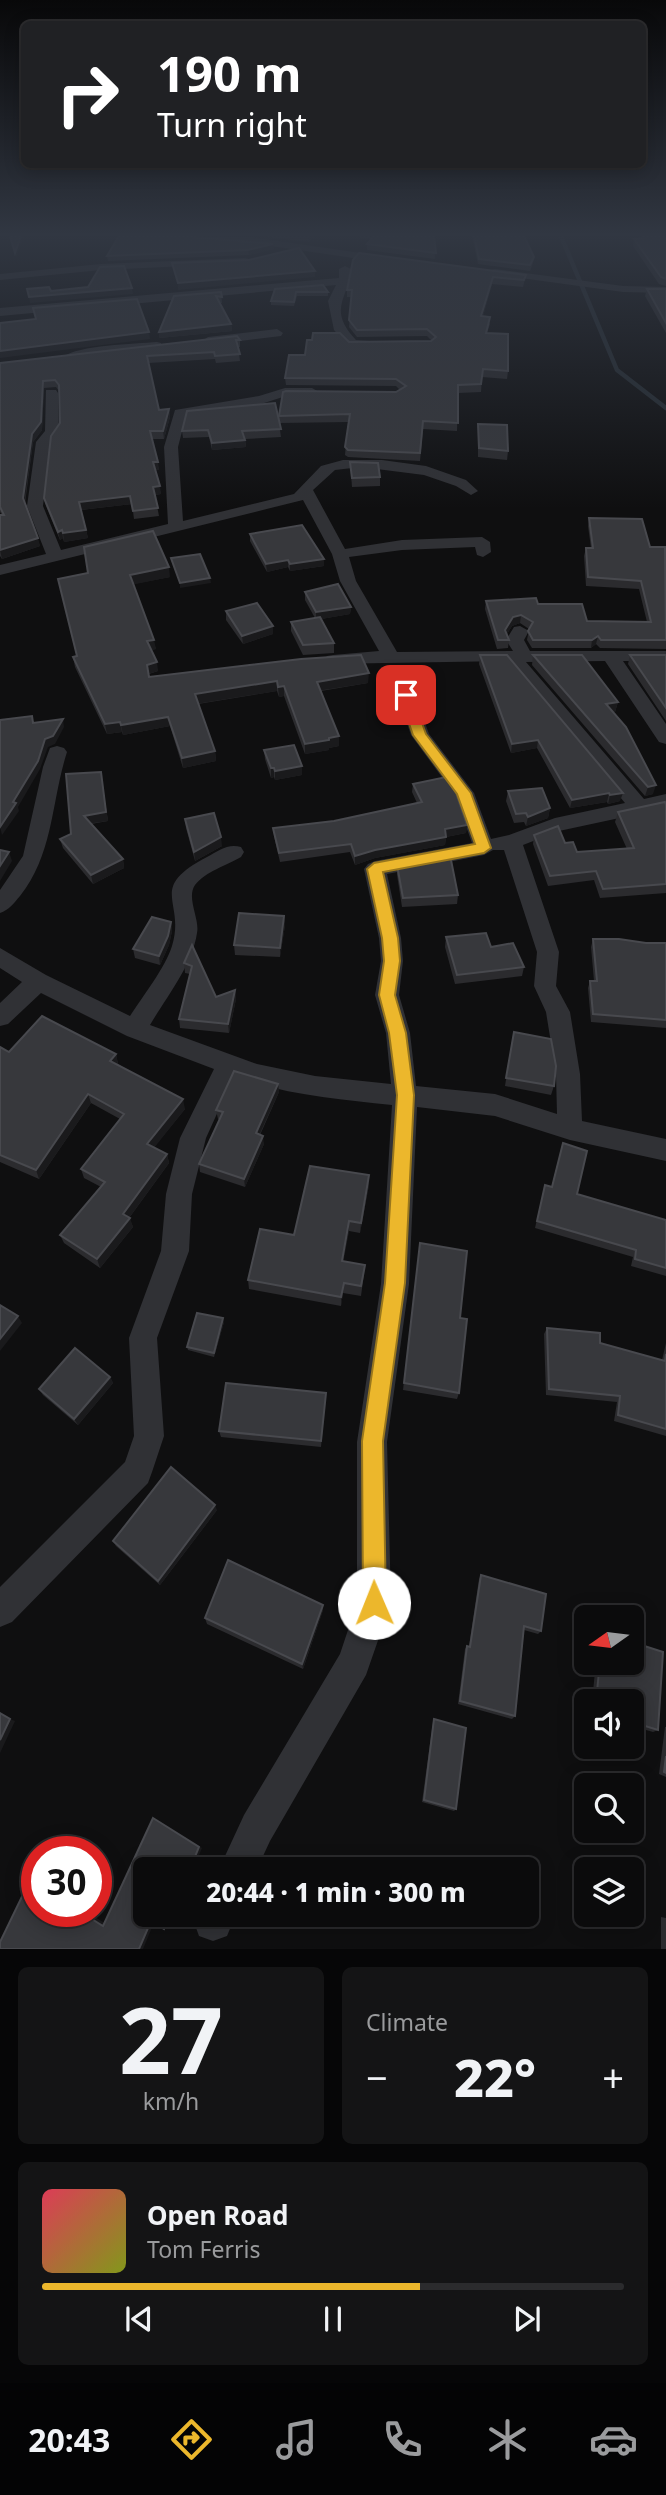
<!DOCTYPE html>
<meta charset="utf-8">
<style>
body{margin:0;font-family:"Noto Sans",sans-serif;background:#141415;color:#f1f3f6;height:100vh;display:flex;flex-direction:column;font-size:26px;white-space:nowrap}
*{box-sizing:border-box;margin:0}
p{font-size:23px;color:#9a9b9d}
.icon{flex:none;width:38px;height:38px;fill:none;stroke:currentColor;stroke-width:2;stroke-linecap:round;stroke-linejoin:round}
.map{position:relative;height:1949px;overflow:hidden}
.side{display:flex;flex-direction:column;gap:18px;padding:18px;background:#060607;flex:1}
.side>*{flex:none}
.top-card{position:absolute;left:21px;top:21px;width:625px;height:147px;border-radius:10px;box-shadow:0 4px 18px #0003,0 0 0 2px #2b2b2d;background:#202124;color:#fff;overflow:hidden}
.needle{width:46px;rotate:256deg}
.fabs{position:absolute;left:574px;top:1605px;display:grid;gap:14px}
.fabs a{display:grid;place-items:center;width:70px;height:70px;border-radius:10px;background:#0b0b0c;box-shadow:0 4px 18px #0003,0 0 0 2px #2b2b2d;font-size:35px}
.speed{position:absolute;left:21px;top:1836px;display:flex;gap:14px;font-size:35px;font-weight:700;text-align:center}
.speed>*{display:grid;place-content:center;width:91px;height:91px;border-radius:50%;background:#0b0b0c;box-shadow:0 4px 18px #0003,0 0 0 2px #2b2b2d;line-height:1}
.speed .limit{border:10px solid #d22;background:#fff;color:#111}
.pin{position:absolute;display:grid;place-items:center;width:60px;height:60px;color:#fff;margin:-30px;border-radius:14px;box-shadow:0 4px 10px #0006}
.me{position:absolute;width:77px;margin:-38px;rotate:359deg;stroke-linejoin:round;filter:drop-shadow(0 0 5px #0008)}
.turn{display:flex;align-items:center;gap:24px;height:147px;padding:0 21px;font-size:32px}
.turn .icon{width:91px;height:91px;stroke-width:2.5}
.turn b{display:block;font-size:49px;line-height:60px}
.big{font-size:52px;font-weight:800;line-height:1.1}
.side .card{flex:1;display:flex;flex-direction:column;justify-content:center;gap:10px;min-width:0;padding:0 24px;border-radius:10px;background:#141415}
.side .dial{align-items:center;gap:0}
.dial b{font-size:91px;line-height:1}
.song{display:flex;align-items:center;gap:21px}
.cover{width:84px;height:84px;border-radius:10px;background:linear-gradient(135deg,hsl(350 70% 55%),hsl(70 70% 35%))}
.played{height:7px;border-radius:4px;background:linear-gradient(90deg,#ecb72c 65%,#2b2b2d 65%)}
.keys{display:flex;justify-content:space-around;direction:ltr}
.heat{display:flex;justify-content:space-between;align-items:center;font-size:38px;direction:ltr}
.side .tiles{flex:1;display:grid;gap:18px;grid-template-columns:1fr 1fr}
.card:last-child{grid-column:span 2}
.trip{position:absolute;left:133px;top:1857px;width:406px;height:70px;border-radius:10px;background:#0b0b0c;box-shadow:0 4px 18px #0003,0 0 0 2px #2b2b2d;font-weight:800;line-height:70px;text-align:center}
.tabs{display:flex;height:112px;justify-content:space-around;align-items:center;background:#040405;color:#9a9b9d}
.tabs .icon{width:49px;height:49px}
.tabs .selected{color:#ecb72c}
.tabs b{font-size:32px;color:#f1f3f6}
.map>svg:first-child{display:block}
.lines{fill:none;stroke-linecap:round;stroke-linejoin:round}
.stream{stroke:#262d33;stroke-width:4.5}
.minor{fill:#303135;fill-rule:evenodd}
.wall{fill:#2b2b2e}
.shaded-wall{fill:#1a1a1c}
.building{fill:#37383c;stroke:#48494e;stroke-width:2}
.route{fill:#ecb72c;stroke:#99771d;stroke-width:2}
</style>
<div class="map">
<svg width="666" height="1949" viewBox="0 0 666 1949">
<rect width="100%" height="100%" fill="#0f0f10"/>
<g class="lines">
<polyline class="stream" points="561,236 617,370 666,408"/>
<g class="minor">
<polygon points="176,236 250,237 388,257 394,260 388,263 250,243 181,239"/>
<polygon points="245,258 249,259 249,263 101,270 0,280 0,274 101,264"/>
<path d="M345,266L351,269C348,300 327,309 356,340L383,342V348L349,347L334,330L328,301L336,285L0,316V308L339,278V269Z"/>
<polygon points="495,269 623,286 666,287 666,293 623,292 491,274 491,270"/>
<polygon points="277,329 283,333 281,336 208,345 202,341 208,337"/>
<path d="M157,342L161,343V349L106,354L69,361L63,357C78,345 135,344 157,342Z"/>
<path d="M285,388H312L319,392L312,396H286L261,404L186,416L178,447L183,521L294,494L321,466L343,460H382L426,466L466,480L478,491L471,495L456,486L424,475L361,467L335,470L313,490L345,549L402,540L482,537L490,542L491,552L483,557L477,555L475,547L402,550L349,557L356,581L397,652L513,651L506,640L514,627L520,626L529,631L524,640L530,651H666V661H623L666,724V744L659,742L605,661L526,662L644,799L666,794V808L559,831L523,845L559,952L556,986L570,1012L580,1074L582,1121L666,1139V1161L570,1140L495,1116L417,1107L409,1284L387,1442L391,1603L366,1675L270,1841L257,1869H219L244,1815L340,1654L357,1603V1442L381,1284L392,1105C339,1099 285,1095 234,1076L206,1138L192,1194L189,1251L157,1338L164,1436L152,1472L148,1483L12,1622L0,1627V1587L125,1462L134,1436L129,1338L161,1251L166,1194L180,1138L214,1069L127,1036L41,993L8,1024L0,1026V1003L22,982L0,968V948L46,975L130,1016C143,996 165,968 172,946C186,900 146,889 207,857C218,851 228,843 241,847L244,852L241,857C227,865 205,872 195,885C186,898 200,919 197,933C192,966 167,996 150,1025L257,1064L315,1076L391,1084L386,1033L375,995L381,961L379,938L364,869L368,864L375,861L472,843L455,795L411,735L397,695L400,691H412L415,695L429,734L474,793L491,839L509,835L555,818L625,803L507,661L327,664L324,660L327,656L333,655L379,651L340,581L332,554L303,500L0,575V565L46,554L27,506L36,442L45,431L46,390H56L58,393L59,431L50,443L43,506L61,550L168,524L164,447L175,410L259,396ZM493,850H504L537,952L534,986L546,1012L556,1074L557,1114L495,1094L416,1086L410,1033L399,995L403,961L401,938L387,874L484,855Z"/>
<path d="M57,746L64,748L67,752C51,802 54,853 20,896C14,903 9,910 0,913V890L23,856L43,767L50,748Z"/>
<polygon points="197,1914 236,1914 227,1936 213,1941 199,1936 194,1922"/>
</g>
</g>
<g class="wall">
<polygon points="261,236 316,236 309,242"/>
<polygon points="354,236 434,236 435,259 367,250 367,244 371,239"/>
<polygon points="472,236 524,236 534,257 533,263 530,271 478,264"/>
<polygon points="639,236 666,236 666,286 659,284 633,246 634,239 639,239"/>
<polygon points="273,244 274,249 249,255 108,261 107,256"/>
<polygon points="526,275 523,287 492,284 483,316 490,324 487,333 508,371 507,379 482,377 481,392 458,393 457,431 423,429 420,461 348,457 345,455 348,422 279,423 281,437 245,439 246,447 212,450 209,437 183,438 182,431 279,422 279,416 396,392 400,390 396,386 286,385 285,378 305,355 349,342 432,341 427,336 357,337 349,327 352,297 347,297 347,290"/>
<polygon points="275,289 328,292 328,296 297,296 294,306 271,305 271,301"/>
<polygon points="647,289 666,289 666,333 645,296"/>
<polygon points="221,292 222,303 220,303 231,324 232,331 159,338"/>
<polygon points="240,340 240,347 238,347 240,361 216,363 215,359 148,363 159,410 169,409 170,417 164,439 152,439 159,470 155,470 161,494 155,495 159,516 134,519 132,504 81,510 88,538 64,542 63,538 60,540 46,506 44,498 60,423 59,391 56,387 44,388 42,430 33,442 25,503 40,546 2,559 0,556 0,515 2,515 0,512 0,363"/>
<polygon points="478,424 508,451 507,460 478,457"/>
<polygon points="350,462 380,477 380,486 352,487"/>
<polygon points="589,518 650,547 666,550 666,649 600,648 596,644 591,648 532,648 527,640 529,629 520,623 512,626 507,634 509,640 508,648 497,649 485,609 486,601 538,604 587,621 647,622 639,589 586,586 584,556 586,548 591,548 588,526"/>
<polygon points="250,534 324,566 290,571 288,567 267,572 250,541"/>
<polygon points="88,573 170,577 133,584 156,649 151,650 158,671 149,674 149,677 368,683 321,691 339,736 339,746 329,748 329,750 305,754 284,696 279,697 277,691 198,704 215,751 216,761 183,768 170,726 123,735 122,732 107,734 75,667 73,657 76,656"/>
<polygon points="305,592 351,607 350,614 321,619 334,643 334,653 303,655 291,631 291,622 315,618 305,600"/>
<polygon points="226,611 273,626 273,634 243,644 226,620"/>
<polygon points="480,655 620,801 608,804 607,802 570,808 537,748 511,753 479,664"/>
<polygon points="533,655 618,702 615,712 612,712 653,794 645,796 532,665"/>
<polygon points="630,655 666,655 666,721 628,664"/>
<polygon points="264,750 302,775 275,780 274,777 271,778 265,759"/>
<polygon points="101,772 108,821 91,824 123,859 124,868 93,884 63,848 60,839 71,834"/>
<polygon points="413,784 467,825 466,833 446,837 445,845 375,858 355,865 350,852 280,862 274,836 273,828 334,821 417,803 412,792"/>
<polygon points="508,791 550,808 548,818 526,826 524,822 514,823 506,801"/>
<polygon points="666,805 666,893 600,898 594,880 548,886 533,844 534,835 565,843 577,852 627,849 615,822 618,812"/>
<polygon points="185,819 222,846 195,861 186,828"/>
<polygon points="397,865 458,895 457,904 402,907 397,875"/>
<polygon points="284,916 285,925 280,957 235,955 234,945"/>
<polygon points="171,922 172,931 169,945 160,965 135,958 133,949"/>
<polygon points="446,937 491,947 524,967 522,976 455,984 445,947"/>
<polygon points="593,939 646,943 666,943 666,1028 591,1022 588,988 590,981 594,981 591,947"/>
<polygon points="192,945 216,997 235,990 236,999 229,1033 180,1028 179,1019 190,974 185,973 184,963"/>
<polygon points="512,1041 554,1086 551,1095 505,1086"/>
<polygon points="0,1047 9,1052 116,1054 118,1064 185,1109 154,1147 167,1154 169,1163 129,1218 133,1227 100,1268 64,1243 60,1235 101,1187 84,1178 81,1169 120,1119 91,1103 39,1179 0,1162"/>
<polygon points="278,1084 279,1092 260,1135 264,1144 245,1187 200,1172 199,1164 220,1120 218,1119 216,1110"/>
<polygon points="369,1185 360,1233 349,1231 343,1261 364,1274 361,1296 343,1293 341,1306 249,1289 248,1280 294,1235"/>
<polygon points="545,1185 666,1220 666,1276 631,1266 633,1257 535,1228"/>
<polygon points="420,1243 460,1318 459,1393 457,1399 403,1390"/>
<polygon points="224,1322 214,1357 188,1350 187,1347"/>
<polygon points="547,1328 662,1360 666,1343 666,1436 614,1421 617,1402 546,1395 544,1334"/>
<polygon points="110,1377 113,1383 78,1425 43,1395 39,1389"/>
<polygon points="326,1393 321,1447 221,1437 219,1431"/>
<polygon points="217,1510 160,1585 116,1546 113,1541"/>
<polygon points="481,1575 541,1631 538,1634 524,1630 515,1716 512,1719 458,1704 465,1649 467,1646 469,1646 479,1579"/>
<polygon points="323,1605 323,1610 303,1669 207,1624 205,1618"/>
<polygon points="596,1662 632,1662 658,1730 653,1732 632,1726 632,1701 592,1701"/>
<polygon points="434,1719 456,1809 454,1811 422,1802 433,1722"/>
<polygon points="665,1727 666,1727 666,1777 659,1774"/>
<polygon points="661,1917 666,1918 666,1949 661,1949"/>
</g>
<g class="shaded-wall">
<polygon points="21,236 24,236 16,258 15,253"/>
<polygon points="310,236 316,236 309,242 309,237"/>
<polygon points="273,244 274,249 249,255 248,250"/>
<polygon points="315,271 315,277 178,290 178,283"/>
<polygon points="493,277 492,284 481,323 481,316"/>
<polygon points="132,288 133,294 30,303 29,297"/>
<polygon points="231,324 232,331 159,338 159,332"/>
<polygon points="149,332 150,339 0,358 0,351"/>
<polygon points="43,381 44,388 42,430 33,442 24,506 23,498 32,434"/>
<polygon points="169,409 170,417 164,439 163,431"/>
<polygon points="245,440 246,447 212,450 212,443"/>
<polygon points="153,462 158,462 159,470 154,470"/>
<polygon points="160,486 161,494 154,495 153,487"/>
<polygon points="130,496 132,504 80,510 79,502"/>
<polygon points="62,530 63,538 60,540 58,532"/>
<polygon points="86,530 88,538 64,542 63,533"/>
<polygon points="38,538 40,546 2,559 0,550"/>
<polygon points="324,559 324,566 290,571 290,564"/>
<polygon points="288,560 288,567 267,572 266,564"/>
<polygon points="169,567 170,577 131,585 130,575"/>
<polygon points="210,578 211,583 180,588 180,583"/>
<polygon points="351,607 350,614 316,620 316,612"/>
<polygon points="521,615 520,623 512,626 504,639 505,630 513,617"/>
<polygon points="273,626 273,634 243,644 242,636"/>
<polygon points="598,636 596,644 591,648 592,640"/>
<polygon points="154,640 156,649 148,651 147,641"/>
<polygon points="157,662 158,671 148,674 147,665"/>
<polygon points="369,673 368,683 317,691 317,682"/>
<polygon points="277,681 277,691 196,704 195,694"/>
<polygon points="284,686 284,696 279,697 278,687"/>
<polygon points="618,702 615,712 604,714 606,704"/>
<polygon points="168,717 170,726 123,735 121,725"/>
<polygon points="63,719 64,727 55,744 48,747 40,769 18,807 19,811 2,835 0,827 45,739"/>
<polygon points="120,722 122,732 107,734 105,724"/>
<polygon points="339,736 339,746 329,748 329,750 305,754 305,744"/>
<polygon points="538,740 537,748 511,753 512,744"/>
<polygon points="215,751 216,761 183,768 182,758"/>
<polygon points="302,766 302,775 275,780 275,771"/>
<polygon points="271,768 274,768 274,777 271,778"/>
<polygon points="101,772 108,821 86,824 84,816"/>
<polygon points="656,785 653,794 645,796 648,787"/>
<polygon points="609,793 607,802 570,808 572,800"/>
<polygon points="623,793 620,801 608,804 610,795"/>
<polygon points="550,808 548,818 526,826 528,817"/>
<polygon points="467,825 466,833 446,837 445,845 375,858 355,865 355,856 445,829"/>
<polygon points="221,837 222,846 195,861 194,852"/>
<polygon points="9,852 12,861 0,881 0,866"/>
<polygon points="123,859 124,868 93,884 91,875"/>
<polygon points="284,916 285,925 280,957 280,948"/>
<polygon points="171,922 172,931 169,945 160,965 159,956"/>
<polygon points="235,990 236,999 229,1033 228,1024"/>
<polygon points="116,1054 118,1064 113,1070 110,1061"/>
<polygon points="278,1084 279,1092 256,1142 256,1133"/>
<polygon points="88,1094 91,1103 39,1179 36,1170"/>
<polygon points="183,1099 185,1109 150,1153 147,1144"/>
<polygon points="263,1136 264,1144 245,1187 244,1179"/>
<polygon points="167,1154 169,1163 126,1222 123,1214"/>
<polygon points="369,1175 369,1185 360,1233 361,1223"/>
<polygon points="130,1218 133,1227 100,1268 97,1259"/>
<polygon points="349,1221 349,1231 342,1270 342,1261"/>
<polygon points="344,1283 343,1293 341,1306 341,1297"/>
<polygon points="18,1316 22,1323 0,1351 0,1339"/>
<polygon points="223,1318 224,1322 214,1357 214,1353"/>
<polygon points="110,1377 113,1383 78,1425 74,1419"/>
<polygon points="215,1505 217,1510 160,1585 158,1581"/>
<polygon points="323,1605 323,1610 303,1669 302,1664"/>
<polygon points="10,1719 15,1721 0,1753 0,1740"/>
<polygon points="153,1818 202,1848 193,1869 190,1869"/>
<polygon points="79,1911 85,1911 108,1925 103,1926"/>
<polygon points="170,1914 173,1914 167,1928 164,1929"/>
<polygon points="155,1920 143,1949 139,1949 151,1921"/>
</g>
<g class="building">
<polygon points="10,236 21,236 15,253"/>
<polygon points="119,236 180,236 273,244 248,250 107,256"/>
<polygon points="374,236 434,236 436,253 367,244"/>
<polygon points="474,236 524,236 534,257 530,265 479,259"/>
<polygon points="642,236 666,236 666,279 661,277 634,239 643,239"/>
<polygon points="299,248 315,271 178,283 172,263 249,260"/>
<polygon points="359,253 526,275 524,280 493,277 481,316 490,317 486,333 508,334 508,371 483,369 481,384 458,385 458,423 423,421 420,453 348,450 345,447 350,414 279,416 283,392 286,391 396,392 406,386 396,379 285,378 289,355 305,355 307,340 312,340 313,333 340,333 349,342 431,341 436,337 427,329 357,330 349,320 352,290 347,290 353,260"/>
<polygon points="124,266 132,288 29,297 27,289 49,287 51,291 88,287 100,267"/>
<polygon points="323,285 328,292 296,292 294,302 271,301 275,289"/>
<polygon points="647,289 666,289 666,323"/>
<polygon points="221,292 222,297 216,296 231,324 159,332 174,296"/>
<polygon points="137,299 149,332 0,351 0,323 36,319 33,308"/>
<polygon points="237,336 240,340 236,340 240,354 215,356 214,352 147,356 159,410 169,409 163,431 150,431 158,462 153,462 160,486 153,487 158,508 133,511 130,496 79,502 86,530 63,533 62,530 58,532 44,498 51,436 60,423 59,385 55,380 43,381 41,422 32,434 23,498 38,538 0,550 0,515 4,515 0,507 0,363"/>
<polygon points="275,403 281,429 242,431 245,440 212,443 208,430 182,431 187,411"/>
<polygon points="478,424 507,425 508,451 479,448"/>
<polygon points="350,462 378,463 380,477 352,478"/>
<polygon points="589,518 642,519 650,547 665,547 666,640 601,640 598,636 592,640 533,640 528,631 533,622 521,615 513,617 505,630 509,640 498,640 486,601 536,598 538,604 582,604 587,621 651,622 641,581 588,577 586,548 593,548"/>
<polygon points="302,525 324,559 290,564 288,560 266,564 250,534"/>
<polygon points="153,531 169,567 130,575 154,640 147,641 157,662 147,665 149,677 301,659 361,655 369,673 317,682 339,736 329,738 329,740 305,744 284,686 278,687 277,681 195,694 215,751 182,758 168,717 121,725 120,722 105,724 73,657 77,656 58,579 88,573 84,547"/>
<polygon points="200,554 210,578 180,583 171,558"/>
<polygon points="338,584 351,607 316,612 305,592"/>
<polygon points="257,603 273,626 242,636 226,611"/>
<polygon points="320,617 334,643 303,645 291,622"/>
<polygon points="480,655 507,655 623,793 610,795 609,793 572,800 538,740 512,744"/>
<polygon points="533,655 582,655 618,702 606,704 626,727 656,785 648,787"/>
<polygon points="630,655 666,655 666,708"/>
<polygon points="32,716 33,723 63,719 53,736 45,739 38,761 13,802 16,803 0,827 0,720"/>
<polygon points="294,745 302,766 275,771 274,768 271,768 264,750"/>
<polygon points="101,772 106,812 84,816 123,859 91,875 60,839 71,834 66,774"/>
<polygon points="446,777 456,793 467,825 445,829 446,837 375,850 355,856 351,844 279,853 273,828 334,821 422,802 413,784"/>
<polygon points="542,788 550,808 528,817 526,813 516,814 508,791"/>
<polygon points="665,802 666,805 666,884 603,889 596,871 550,876 534,835 558,826 565,843 573,842 577,852 634,848 618,812"/>
<polygon points="214,813 221,837 194,852 185,819"/>
<polygon points="0,850 9,852 0,866"/>
<polygon points="450,855 458,895 403,898 397,865"/>
<polygon points="239,913 284,916 280,948 234,945"/>
<polygon points="152,917 171,922 168,936 159,956 133,949"/>
<polygon points="486,933 491,947 513,943 524,967 457,975 446,937"/>
<polygon points="593,939 619,939 646,943 666,943 666,1020 593,1014 590,981 597,981"/>
<polygon points="192,945 216,997 235,990 228,1024 179,1019 192,966 184,963"/>
<polygon points="42,1016 116,1054 110,1061 183,1099 147,1144 167,1154 123,1214 130,1218 97,1259 60,1235 105,1182 81,1169 124,1114 88,1094 36,1170 0,1155 0,1047 9,1052"/>
<polygon points="514,1032 551,1039 556,1066 554,1086 506,1078"/>
<polygon points="234,1071 278,1084 256,1133 263,1136 244,1179 199,1164 223,1112 216,1110"/>
<polygon points="563,1143 587,1151 577,1194 666,1220 666,1268 635,1259 636,1250 537,1221 545,1185 552,1187"/>
<polygon points="310,1166 369,1175 361,1223 349,1221 342,1261 365,1265 361,1286 344,1283 341,1297 248,1280 260,1229 294,1235"/>
<polygon points="420,1243 467,1251 460,1318 467,1319 459,1393 404,1383"/>
<polygon points="0,1305 18,1316 0,1339"/>
<polygon points="197,1313 223,1318 214,1353 187,1347"/>
<polygon points="547,1328 600,1333 600,1343 665,1361 666,1354 666,1429 618,1415 620,1396 549,1389"/>
<polygon points="75,1348 110,1377 74,1419 39,1389"/>
<polygon points="226,1383 326,1393 321,1441 219,1431"/>
<polygon points="171,1467 215,1505 158,1581 113,1541"/>
<polygon points="228,1560 323,1605 302,1664 205,1618"/>
<polygon points="481,1575 546,1594 541,1631 524,1626 515,1716 460,1701 467,1646 470,1647"/>
<polygon points="632,1642 663,1652 658,1730 632,1722 632,1701 596,1701 600,1662 632,1662"/>
<polygon points="0,1713 10,1719 0,1740"/>
<polygon points="434,1719 466,1728 456,1809 424,1800"/>
<polygon points="666,1756 666,1773 664,1772"/>
<polygon points="153,1818 199,1847 190,1869 145,1869 145,1914 170,1914 164,1929 151,1921 139,1949 0,1949 0,1942 30,1880 37,1884 37,1911 79,1911 103,1926"/>
</g>
<linearGradient id="sky" x2="0" y2="1"><stop stop-color="#080809"/><stop offset="0.46" stop-color="#313742"/><stop offset="1" stop-color="#313742" stop-opacity="0"/></linearGradient>
<rect width="666" height="509" fill="url(#sky)"/>
<polygon class="route" points="406,691 412,695 426,734 471,793 491,848 484,853 383,872 398,938 400,961 395,995 406,1033 414,1095 405,1283 383,1441 386,1603 383,1611 374,1615 366,1611 363,1603 362,1441 385,1283 397,1095 389,1033 379,995 384,961 382,938 367,869 374,863 475,844 457,794 413,735 399,695"/>
</svg>
<div class="fabs">
<a><svg class="needle" viewBox="-14 -14 28 28"><path d="M0-13l5 13h-10z" fill="#e53935"/><path d="M0 13l5-13h-10z" fill="#9a9b9d"/></svg></a>
<a><svg class="icon" aria-label="sound" viewBox="0 0 24 24"><path d="M4 9h4l5-4v14l-5-4H4zM17 9q2 3 0 6"/></svg></a>
<a><svg class="icon" aria-label="search" viewBox="0 0 24 24"><circle cx="10" cy="10" r="6"/><path d="M15 15l6 6"/></svg></a>
<a><svg class="icon" aria-label="layers" viewBox="0 0 24 24"><path d="M12 4l9 5-9 5-9-5zM3 14l9 5 9-5"/></svg></a>
</div>
<div class="speed"><div class="limit">30</div></div>
<div class="pin" style="left:406px;top:695px;background:#d93025"><svg class="icon" aria-label="arrive" viewBox="0 0 24 24"><path d="M6 21V4h12l-3 4 3 4H6"/></svg></div>
<svg class="me" style="left:374px;top:1603px" viewBox="-20 -20 40 40"><circle r="19" fill="#fff"/><path d="M0-13L10 11 0 6-10 11z" fill="#ecb72c"/></svg>
<div class="trip">20:44 · 1 min · 300 m</div>
<div class="top-card">
<div class="turn"><svg class="icon" aria-label="right" viewBox="0 0 24 24"><path d="M7 20v-9h11M14 6l5 5-5 5"/></svg><div><b>190 m</b>Turn right</div></div>
</div>
</div>
<section class="side">
<div class="tiles">
<div class="card dial"><b>27</b><p>km/h</p></div>
<div class="card"><p>Climate</p>
<div class="heat"><a>−</a><b class="big">22°</b><a>+</a></div>
</div>
<div class="card">
<div class="song"><i class="cover"></i><div><b>Open Road</b><p>Tom Ferris</p></div></div>
<div class="played"></div>
<div class="keys"><svg class="icon" aria-label="previous" viewBox="0 0 24 24"><path d="M18 5L8 12l10 7zM5 5v14"/></svg><svg class="icon" aria-label="pause" viewBox="0 0 24 24"><path d="M8 5v14M16 5v14"/></svg><svg class="icon" aria-label="next" viewBox="0 0 24 24"><path d="M6 5l10 7-10 7zM19 5v14"/></svg></div>
</div>
</div>
</section>
<nav class="tabs">
<b>20:43</b>
<svg class="icon selected" aria-label="directions" viewBox="0 0 24 24"><path d="M12 3l9 9-9 9-9-9zM9 14v-3h6M13 9l2 2-2 2"/></svg>
<svg class="icon" aria-label="music" viewBox="0 0 24 24"><path d="M9 18V5l10-2v13"/><circle cx="6" cy="18" r="3"/><circle cx="16" cy="16" r="3"/></svg>
<svg class="icon" aria-label="phone" viewBox="0 0 24 24"><path d="M5 4h4l2 5-3 2q2 4 5 5l2-3 5 2v4C11 20 4 13 5 4z"/></svg>
<svg class="icon" aria-label="climate" viewBox="0 0 24 24"><path d="M12 3v18M4 7l16 10M4 17L20 7"/></svg>
<svg class="icon" aria-label="car" viewBox="0 0 24 24"><path d="M5 17H2v-5l4-1 3-4h7l3 4 3 1v5h-3M9 17h6M6 11h13"/><circle cx="7" cy="17" r="2"/><circle cx="17" cy="17" r="2"/></svg>
</nav>
